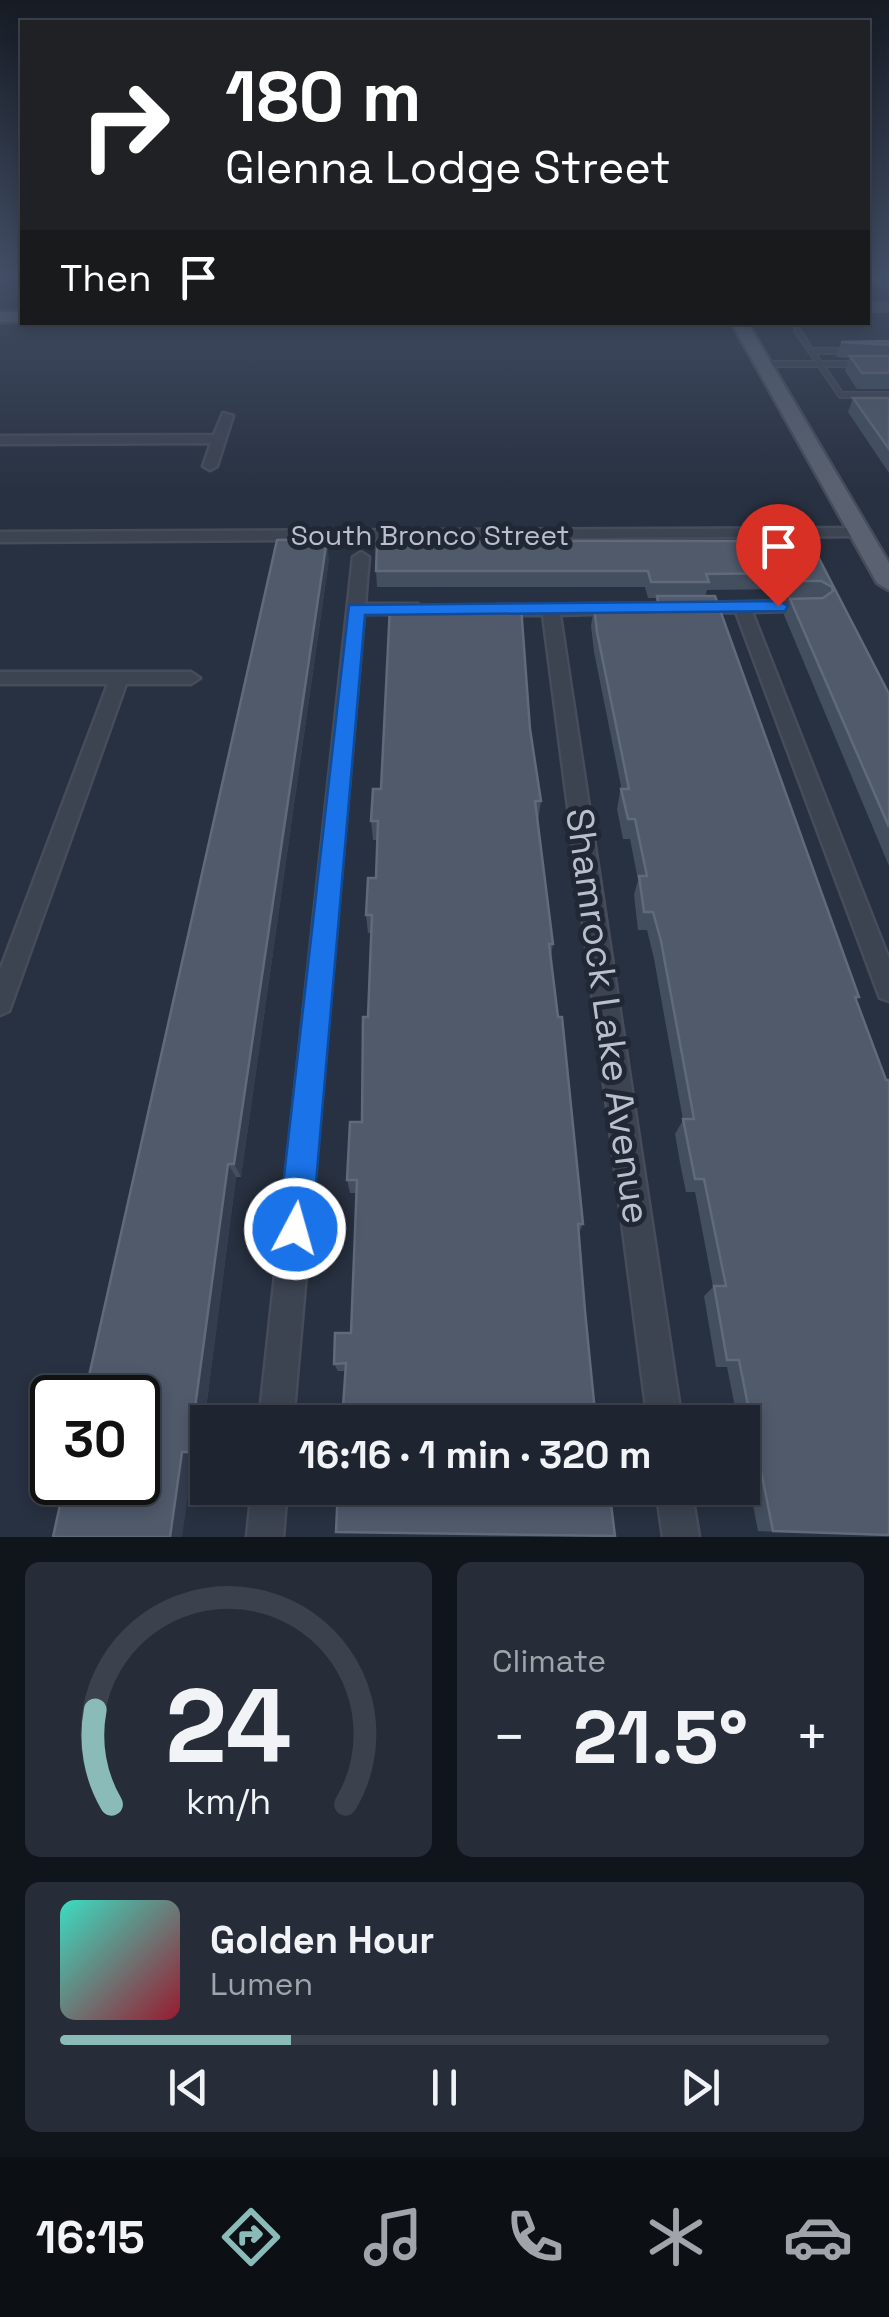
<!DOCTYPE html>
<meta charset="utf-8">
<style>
body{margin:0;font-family:"Space Grotesk",sans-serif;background:#262d39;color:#f1f3f6;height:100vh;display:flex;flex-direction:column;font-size:38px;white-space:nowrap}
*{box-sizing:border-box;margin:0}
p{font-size:32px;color:#a1a5ab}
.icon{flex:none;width:55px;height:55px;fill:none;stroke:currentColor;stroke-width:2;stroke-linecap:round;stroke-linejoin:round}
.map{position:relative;height:1537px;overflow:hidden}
.drawer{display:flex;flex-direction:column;gap:25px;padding:25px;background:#10141b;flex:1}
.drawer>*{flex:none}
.hud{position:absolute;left:20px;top:20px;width:850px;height:305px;border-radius:0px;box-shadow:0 5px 15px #0003,0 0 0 2px #3c424d;background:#202124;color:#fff;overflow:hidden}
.speed{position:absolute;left:30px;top:1375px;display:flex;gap:20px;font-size:50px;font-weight:700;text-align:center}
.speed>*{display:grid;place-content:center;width:130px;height:130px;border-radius:50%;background:#1e2531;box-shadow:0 5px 15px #0003,0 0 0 2px #3c424d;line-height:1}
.speed .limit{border:5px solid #111;border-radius:15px;background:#fff;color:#111}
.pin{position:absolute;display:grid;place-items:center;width:85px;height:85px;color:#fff;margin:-102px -42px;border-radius:50% 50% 50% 0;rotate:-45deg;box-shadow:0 0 10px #0007}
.pin .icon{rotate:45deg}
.me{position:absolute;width:110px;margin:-55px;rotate:6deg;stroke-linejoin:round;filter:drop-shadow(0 0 8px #0008)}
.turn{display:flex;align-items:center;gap:35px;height:210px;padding:0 40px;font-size:45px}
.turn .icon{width:130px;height:130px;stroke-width:2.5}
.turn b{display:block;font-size:70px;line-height:85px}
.then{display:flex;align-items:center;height:95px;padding:0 40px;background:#0003;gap:20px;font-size:38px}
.big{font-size:75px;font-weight:700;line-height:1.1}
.drawer .card{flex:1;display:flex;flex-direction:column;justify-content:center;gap:15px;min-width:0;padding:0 35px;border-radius:15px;background:#262d39}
.drawer .dial{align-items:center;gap:0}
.dial svg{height:260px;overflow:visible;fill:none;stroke:#3c424d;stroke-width:7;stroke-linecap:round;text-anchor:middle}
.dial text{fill:#f1f3f6;stroke:none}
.song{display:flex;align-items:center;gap:30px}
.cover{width:120px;height:120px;border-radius:15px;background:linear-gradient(135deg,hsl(170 70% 55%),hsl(350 70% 35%))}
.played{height:10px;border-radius:5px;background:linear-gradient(90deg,#8bbbb9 30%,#3c424d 30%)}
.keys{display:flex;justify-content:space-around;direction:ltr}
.heat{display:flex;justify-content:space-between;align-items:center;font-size:55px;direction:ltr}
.drawer .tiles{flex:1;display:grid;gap:25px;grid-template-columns:1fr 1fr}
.card:last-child{grid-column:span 2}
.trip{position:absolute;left:190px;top:1405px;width:570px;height:100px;border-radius:0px;background:#1e2531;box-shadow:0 5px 15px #0003,0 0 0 2px #3c424d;font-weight:700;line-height:100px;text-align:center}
.dock{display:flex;height:160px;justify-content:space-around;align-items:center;background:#0c0f14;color:#a1a5ab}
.dock .icon{width:70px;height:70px}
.dock .on{color:#8bbbb9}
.dock b{font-size:45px;color:#f1f3f6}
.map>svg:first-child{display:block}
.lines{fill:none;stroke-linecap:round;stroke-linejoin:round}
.lane-casing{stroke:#464c5a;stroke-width:8}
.street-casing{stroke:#464c5a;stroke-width:5}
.secondary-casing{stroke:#464c5a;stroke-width:4}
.primary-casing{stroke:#464c5a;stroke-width:5}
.lane{stroke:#3c4351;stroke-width:5}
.street{fill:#3c4351;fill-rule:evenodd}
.secondary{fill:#4a5264;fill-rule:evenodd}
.primary{fill:#5a6271;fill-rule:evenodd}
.wall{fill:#434e5f}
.shaded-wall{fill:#333d4e}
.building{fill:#505a6b;stroke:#606a7a;stroke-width:2.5}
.route{fill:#1a73e8;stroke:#114b97;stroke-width:2.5}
.labels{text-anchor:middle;stroke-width:10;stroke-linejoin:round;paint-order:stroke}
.far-street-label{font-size:28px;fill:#b9bfcb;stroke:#202836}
.near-street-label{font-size:38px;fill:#b9bfcb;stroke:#202836}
</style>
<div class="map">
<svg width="889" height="1537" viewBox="0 0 889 1537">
<rect width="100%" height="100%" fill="#283141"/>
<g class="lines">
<g class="lane-casing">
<g id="lane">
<polyline points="797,330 811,351"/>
<polyline points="848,351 811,351 841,395 889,395"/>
<polyline points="763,364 857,364"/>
</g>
</g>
<g class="street-casing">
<g id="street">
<polygon points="223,413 233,416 217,466 210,470 203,466 211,443 0,444 0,436 214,435"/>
<polygon points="861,528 866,530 866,536 0,542 0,532"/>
<polygon points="361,552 369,557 365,604 418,604 426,609 418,614 364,614 293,1422 259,1422 353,557"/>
<polygon points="813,601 819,602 819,610 752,612 889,959 889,1001 880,998 877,990 736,612 692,613 684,608 692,603"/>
<polygon points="618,604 624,605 624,613 560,615 682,1422 648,1422 543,615 497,615 489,610 497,605"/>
<polygon points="0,672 191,672 200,678 191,684 126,684 12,1003 9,1011 0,1015 0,970 108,684 0,684"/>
<polygon points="252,1488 287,1488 283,1537 247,1537"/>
<polygon points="656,1488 691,1488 699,1537 663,1537"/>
</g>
</g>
<g class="secondary-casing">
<rect id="secondary" x="868" y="303" width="21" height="8"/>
</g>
<g class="primary-casing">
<g id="primary">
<rect x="0" y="312" width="22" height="10"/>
<polygon points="731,322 747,322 889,563 889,590 877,583"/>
</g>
</g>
<use href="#lane" class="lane"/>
<use href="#street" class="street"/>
<use href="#secondary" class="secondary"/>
<use href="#primary" class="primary"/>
</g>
<g class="wall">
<polygon points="868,277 889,277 889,291 868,285"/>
<polygon points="889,341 889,389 857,389 845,371 849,358 836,357 841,342"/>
<polygon points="853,398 889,398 889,473 848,412"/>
<polygon points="810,541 889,694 889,866 784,615 790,599 817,598 777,598 773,589 707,590 705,596 859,997 856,1001 886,1080 889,1080 889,1536 758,1531 742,1449 742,1422 738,1422 727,1367 716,1367 704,1296 713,1287 695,1192 686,1192 681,1168 675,1134 683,1120 654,959 647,930 638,930 634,895 638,880 630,839 623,839 617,809 621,786 594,652 591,626 594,606 655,606 656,598 648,598 645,587 377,587 376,571"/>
<polygon points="329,559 241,1177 236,1177 200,1455 194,1455 53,1537"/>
<polygon points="530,729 541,801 538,821 553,944 551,956 583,1224 579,1233 345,1371 338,1371 334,1364 351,1333 357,1193 350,1193 347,1180 362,1122 372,933 368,933 366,915 376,878 378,840 373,840 371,821 381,789"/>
</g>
<g class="shaded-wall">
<polygon points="327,539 329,559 241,1177 234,1164"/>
<polygon points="228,1164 236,1177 200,1455 189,1452"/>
<polygon points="182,1452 194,1455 182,1537 170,1537"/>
</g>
<g class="building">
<polygon points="868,277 889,277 889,284 868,278"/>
<polygon points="889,341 889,345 841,342"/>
<polygon points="850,356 889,356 889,373 862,373"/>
<polygon points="853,398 889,398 889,449"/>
<polygon points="327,539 234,1164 228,1164 189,1452 182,1452 170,1537 53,1537 65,1482 138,1482 138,1398 84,1398 277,540"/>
<polygon points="377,541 810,541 889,694 889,827 790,599 823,598 833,591 832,587 821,581 782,581 779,573 706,574 709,582 651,582 648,571 376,571"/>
<polygon points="657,596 715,596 859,997 855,997 886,1080 889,1080 889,1535 773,1531 739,1360 727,1360 714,1286 726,1286 704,1179 695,1179 683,1119 694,1119 661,941 653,912 644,912 639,876 647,876 635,819 628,819 621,789 629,789 597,632 594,606 659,606"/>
<polygon points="390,606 521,606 530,729 541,801 535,801 553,944 549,944 558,1017 562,1017 583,1224 578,1224 585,1311 596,1422 342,1422 346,1363 334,1364 335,1333 351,1333 357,1180 347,1180 350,1122 362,1122 363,1017 368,1017 372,915 366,915 368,878 376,878 378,821 371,821 373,789 381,789"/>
<polygon points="338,1488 609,1488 615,1536 336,1532"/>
</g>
<linearGradient id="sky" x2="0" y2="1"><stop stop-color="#161b24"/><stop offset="0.56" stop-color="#424e65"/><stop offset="1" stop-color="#424e65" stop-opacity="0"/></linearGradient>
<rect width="889" height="492" fill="url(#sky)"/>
<polygon class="route" points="778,601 788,606 785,611 365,615 312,1229 307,1241 295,1246 283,1241 278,1229 349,605"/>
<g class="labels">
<g class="far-street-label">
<text x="430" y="545">South Bronco Street</text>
</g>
<g class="near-street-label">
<text transform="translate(608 1016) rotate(82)" y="13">Shamrock Lake Avenue</text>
</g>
</g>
</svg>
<div class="speed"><div class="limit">30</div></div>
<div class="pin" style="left:778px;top:606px;background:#d93025"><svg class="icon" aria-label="arrive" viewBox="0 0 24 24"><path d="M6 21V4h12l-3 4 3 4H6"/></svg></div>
<svg class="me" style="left:295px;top:1229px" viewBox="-20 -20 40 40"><circle r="17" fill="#1a73e8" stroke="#fff" stroke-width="3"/><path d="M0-11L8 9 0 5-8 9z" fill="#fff"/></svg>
<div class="trip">16:16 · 1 min · 320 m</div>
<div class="hud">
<div class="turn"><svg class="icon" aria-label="right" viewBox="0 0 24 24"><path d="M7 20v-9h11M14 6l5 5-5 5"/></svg><div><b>180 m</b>Glenna Lodge Street</div></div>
<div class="then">Then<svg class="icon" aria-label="arrive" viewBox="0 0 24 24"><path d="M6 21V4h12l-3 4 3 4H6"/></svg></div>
</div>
</div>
<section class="drawer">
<div class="tiles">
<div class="card dial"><svg viewBox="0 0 100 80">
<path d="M14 69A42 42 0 1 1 86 69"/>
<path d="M14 69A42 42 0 0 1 9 40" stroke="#8bbbb9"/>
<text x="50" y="56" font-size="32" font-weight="700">24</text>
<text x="50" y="72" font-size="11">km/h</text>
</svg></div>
<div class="card"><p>Climate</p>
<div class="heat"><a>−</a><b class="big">21.5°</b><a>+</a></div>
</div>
<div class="card">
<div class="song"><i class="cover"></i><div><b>Golden Hour</b><p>Lumen</p></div></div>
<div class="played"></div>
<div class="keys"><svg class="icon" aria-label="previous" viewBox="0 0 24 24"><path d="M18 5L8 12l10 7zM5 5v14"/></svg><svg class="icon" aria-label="pause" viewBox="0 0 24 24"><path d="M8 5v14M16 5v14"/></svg><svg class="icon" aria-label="next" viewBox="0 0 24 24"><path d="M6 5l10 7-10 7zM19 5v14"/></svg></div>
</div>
</div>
</section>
<nav class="dock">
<b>16:15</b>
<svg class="icon on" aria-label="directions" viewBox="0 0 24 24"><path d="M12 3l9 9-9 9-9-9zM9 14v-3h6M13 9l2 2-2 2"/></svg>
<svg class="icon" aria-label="music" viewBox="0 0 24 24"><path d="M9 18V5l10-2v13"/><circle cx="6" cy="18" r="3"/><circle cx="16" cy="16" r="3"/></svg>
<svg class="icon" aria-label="phone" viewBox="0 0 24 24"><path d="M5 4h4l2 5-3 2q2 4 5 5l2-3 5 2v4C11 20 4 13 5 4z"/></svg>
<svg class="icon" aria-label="climate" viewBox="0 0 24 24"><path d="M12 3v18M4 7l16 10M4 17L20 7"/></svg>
<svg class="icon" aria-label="car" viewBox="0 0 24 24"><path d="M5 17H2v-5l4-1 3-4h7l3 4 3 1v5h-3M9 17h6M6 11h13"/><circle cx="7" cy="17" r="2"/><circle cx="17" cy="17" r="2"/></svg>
</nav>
